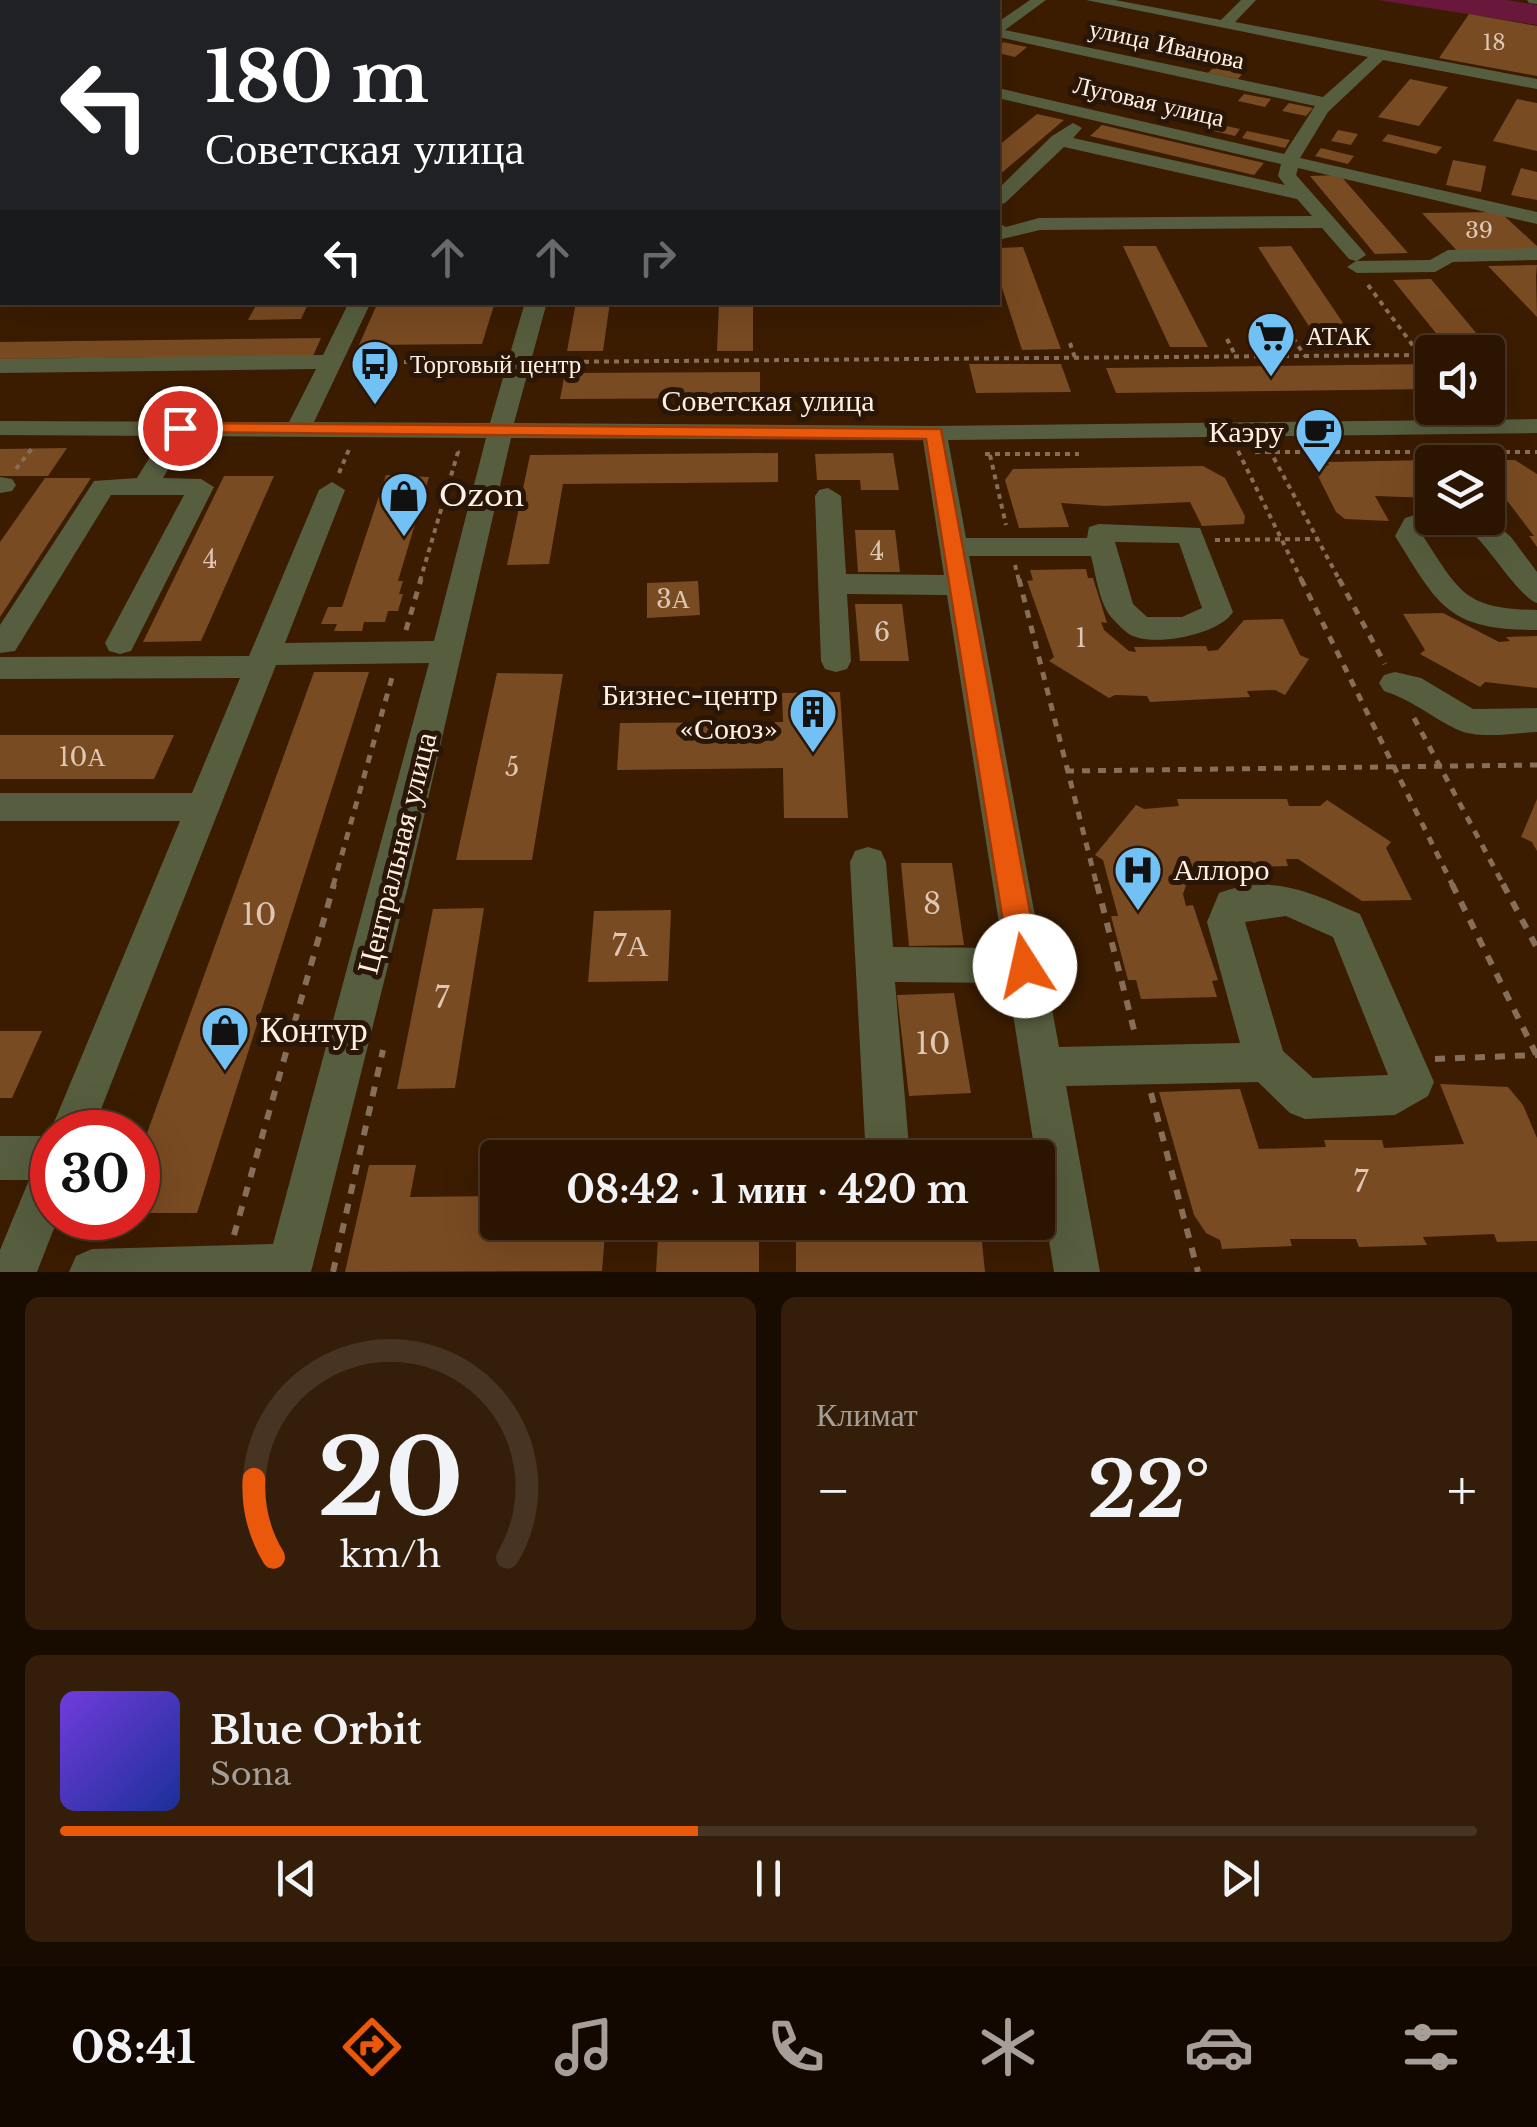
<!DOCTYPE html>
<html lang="ru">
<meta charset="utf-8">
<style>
body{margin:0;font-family:"Libre Baskerville",serif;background:#341e0a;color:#f1f3f6;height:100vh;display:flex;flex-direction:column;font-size:38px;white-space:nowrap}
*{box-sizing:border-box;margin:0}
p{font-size:32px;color:#a69f99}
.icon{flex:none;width:55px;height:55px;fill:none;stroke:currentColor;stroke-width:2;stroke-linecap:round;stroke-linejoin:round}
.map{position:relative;height:1272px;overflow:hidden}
.panel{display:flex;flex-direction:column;gap:25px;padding:25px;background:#180c00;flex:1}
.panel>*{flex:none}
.banner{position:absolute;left:0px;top:0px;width:1000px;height:305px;box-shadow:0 10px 40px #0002,0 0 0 2px #483422;background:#202124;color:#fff;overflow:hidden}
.controls{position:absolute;left:1415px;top:335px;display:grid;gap:20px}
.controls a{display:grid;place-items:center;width:90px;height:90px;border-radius:10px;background:#2c1500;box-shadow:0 10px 40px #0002,0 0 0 2px #483422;font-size:50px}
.speed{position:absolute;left:30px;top:1110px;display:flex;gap:20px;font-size:50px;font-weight:700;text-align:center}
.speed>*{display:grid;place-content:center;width:130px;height:130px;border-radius:50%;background:#2c1500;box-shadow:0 10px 40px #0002,0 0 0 2px #483422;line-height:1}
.speed .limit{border:15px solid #d22;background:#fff;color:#111}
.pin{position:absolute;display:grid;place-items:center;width:85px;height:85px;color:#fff;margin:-42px;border:5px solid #fff;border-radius:50%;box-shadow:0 2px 10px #0007}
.me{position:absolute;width:110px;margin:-55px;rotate:350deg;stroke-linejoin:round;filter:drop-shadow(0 0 8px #0008)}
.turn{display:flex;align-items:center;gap:35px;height:210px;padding:0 40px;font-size:45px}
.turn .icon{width:130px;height:130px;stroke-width:2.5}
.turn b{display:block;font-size:70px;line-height:85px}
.lanes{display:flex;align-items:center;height:95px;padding:0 40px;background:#0003;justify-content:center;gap:50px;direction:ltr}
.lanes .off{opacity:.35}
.big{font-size:75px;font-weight:800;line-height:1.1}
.panel .card{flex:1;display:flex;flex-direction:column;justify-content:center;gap:15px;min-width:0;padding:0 35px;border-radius:15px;background:#341e0a}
.panel .dial{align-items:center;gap:0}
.dial svg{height:260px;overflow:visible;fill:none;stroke:#483422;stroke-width:7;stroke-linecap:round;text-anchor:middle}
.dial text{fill:#f1f3f6;stroke:none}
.song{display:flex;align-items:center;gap:30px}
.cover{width:120px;height:120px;border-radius:15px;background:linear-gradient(135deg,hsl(260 70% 55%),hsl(230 70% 35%))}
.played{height:10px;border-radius:5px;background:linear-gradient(90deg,#ea580c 45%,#483422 45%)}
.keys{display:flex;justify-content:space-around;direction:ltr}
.heat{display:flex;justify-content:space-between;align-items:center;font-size:55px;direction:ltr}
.panel .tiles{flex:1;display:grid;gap:25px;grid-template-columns:1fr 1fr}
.card:last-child{grid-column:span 2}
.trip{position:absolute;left:480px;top:1140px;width:575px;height:100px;border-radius:10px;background:#2c1500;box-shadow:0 10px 40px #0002,0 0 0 2px #483422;font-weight:800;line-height:100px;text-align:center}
.dock{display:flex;height:160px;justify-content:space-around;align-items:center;background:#120800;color:#a69f99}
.dock .icon{width:70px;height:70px}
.dock .selected{color:#ea580c}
.dock b{font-size:45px;color:#f1f3f6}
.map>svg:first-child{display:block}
.green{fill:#69173a}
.building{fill:#794b22}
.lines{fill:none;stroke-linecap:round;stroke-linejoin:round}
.path-far3{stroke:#876e58;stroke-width:2.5;stroke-dasharray:4 4;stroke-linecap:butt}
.path-far2{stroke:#876e58;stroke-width:4;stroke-dasharray:5 5;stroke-linecap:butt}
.path-far1{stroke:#876e58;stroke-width:5;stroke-dasharray:8 8;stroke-linecap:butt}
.path{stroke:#876e58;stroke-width:6;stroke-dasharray:10 10;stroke-linecap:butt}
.minor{fill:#575e3f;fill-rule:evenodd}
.major{stroke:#889655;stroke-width:30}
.route{fill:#ea580c;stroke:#983908;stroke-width:2.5}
.labels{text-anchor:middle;stroke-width:10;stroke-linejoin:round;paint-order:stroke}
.far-number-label{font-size:22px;fill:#dec7b4}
.far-street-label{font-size:25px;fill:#fff0e5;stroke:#2a1606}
.far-poi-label{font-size:25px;fill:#fff0e5;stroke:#2a1606;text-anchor:start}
.number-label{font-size:25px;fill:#dec7b4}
.street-label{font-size:30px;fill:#fff0e5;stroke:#2a1606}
.poi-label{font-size:30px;fill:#fff0e5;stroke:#2a1606;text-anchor:end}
.near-number-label{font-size:30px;fill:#dec7b4}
.near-poi-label{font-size:35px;fill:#fff0e5;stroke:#2a1606;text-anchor:start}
</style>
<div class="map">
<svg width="1537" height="1272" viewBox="0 0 1537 1272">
<rect width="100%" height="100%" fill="#3b1c00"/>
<polygon class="green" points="1378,0 1507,0 1537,5 1537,25"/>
<g class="building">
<polygon points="1469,14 1537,26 1537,76 1439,58"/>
<polygon points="1003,42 1027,47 1015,57 998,53"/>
<polygon points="1215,66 1244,72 1238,79 1208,73"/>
<polygon points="1410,79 1448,87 1419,126 1378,117"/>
<polygon points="1244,94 1271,99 1265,107 1238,101"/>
<polygon points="1517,99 1537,103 1537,151 1493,141"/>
<polygon points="1289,103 1313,108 1306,116 1282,111"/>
<polygon points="1037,114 1064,120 998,176 998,146"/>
<polygon points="1202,118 1215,120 1213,123 1240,129 1235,136 1209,130 1196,125"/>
<polygon points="1102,125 1264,163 1254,175 1090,136"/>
<polygon points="1338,130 1358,134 1351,145 1331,141"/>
<polygon points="1247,131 1290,140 1285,148 1242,138"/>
<polygon points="1388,134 1442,147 1436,154 1382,141"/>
<polygon points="1321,148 1354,156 1348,164 1315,156"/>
<polygon points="1453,160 1486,166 1481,192 1446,185"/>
<polygon points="1521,168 1537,172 1537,200 1511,195"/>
<polygon points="1340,175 1408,253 1375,254 1310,176"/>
<polygon points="1500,212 1537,246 1537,252 1460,254 1422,213"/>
<polygon points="1123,246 1156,246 1208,347 1170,347"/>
<polygon points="1291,246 1360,348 1323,348 1258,247"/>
<polygon points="1023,247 1061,349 1022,350 998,275 998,248"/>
<polygon points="1537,265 1536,276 1537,317 1488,266"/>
<polygon points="1431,279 1488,347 1448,348 1393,280"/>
<polygon points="378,302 495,302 482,344 359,345"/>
<polygon points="576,302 610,302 603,351 567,351"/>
<polygon points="719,302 753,302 753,351 717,351"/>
<polygon points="308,304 301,319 248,320 256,305"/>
<polygon points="321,338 313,356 0,359 0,342"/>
<polygon points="969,364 1061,364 1071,392 976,393"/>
<polygon points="1432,364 1432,389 1116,393 1106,368"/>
<polygon points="760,372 760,398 560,399 565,373"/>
<polygon points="67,448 48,476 0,476 0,449"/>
<polygon points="778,453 778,482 563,484 549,564 507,565 530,455"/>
<polygon points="893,453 899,490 861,490 860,480 817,480 815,454"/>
<polygon points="1432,460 1432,498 1375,496 1389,521 1345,519 1336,512 1317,474 1319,468 1329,465 1327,462"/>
<polygon points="1488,460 1515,460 1537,474 1537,547 1529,536 1534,536 1502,494 1488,495"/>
<polygon points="1203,466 1225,478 1245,516 1244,524 1202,526 1190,502 1105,506 1061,503 1069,527 1019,528 1005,480 1013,469"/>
<polygon points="386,475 429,477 398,581 403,581 399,594 403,594 398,611 388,611 385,622 364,622 362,631 334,631 337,624 321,624 328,607 342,607"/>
<polygon points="224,476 274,476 201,641 143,642"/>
<polygon points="45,478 91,478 0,617 0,542"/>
<polygon points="855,530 895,530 900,572 858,572"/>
<polygon points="1086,569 1088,578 1093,578 1107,623 1101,622 1104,630 1129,651 1136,652 1134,647 1206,646 1208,651 1218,650 1244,620 1283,619 1300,655 1309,659 1285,695 1275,690 1247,691 1250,697 1150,702 1147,696 1115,695 1109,698 1049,661 1054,657 1027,581 1033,580 1030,570"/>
<polygon points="698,581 700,615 647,618 647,583"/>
<polygon points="855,604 902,604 909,661 860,661"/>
<polygon points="1443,613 1499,642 1510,641 1506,637 1537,636 1537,688 1485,682 1480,687 1420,654 1425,650 1403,614"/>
<polygon points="314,672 369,672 197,1213 138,1213 138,1158"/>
<polygon points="497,673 563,674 532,860 456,860"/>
<polygon points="840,692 848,818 784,818 783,768 617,770 620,723 783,722 782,693"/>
<polygon points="0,735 174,735 154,779 0,779"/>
<polygon points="1177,799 1287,799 1289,806 1320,806 1327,800 1391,842 1386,848 1412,900 1362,901 1298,859 1286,859 1288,866 1204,868 1202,862 1194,863 1183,894 1186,906 1193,905 1218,980 1212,981 1217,997 1141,999 1136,980 1128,980 1111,916 1118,916 1103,860 1095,855 1136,805 1144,809 1179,806"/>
<polygon points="1537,799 1537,851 1532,842 1521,837"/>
<polygon points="901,863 952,863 964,945 909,946"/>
<polygon points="484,908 455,1088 397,1089 433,909"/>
<polygon points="671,910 668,981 588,982 594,911"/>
<polygon points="954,993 971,1093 909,1096 897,995"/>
<polygon points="0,1031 42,1031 12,1098 0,1098"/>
<polygon points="1440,1084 1508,1087 1523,1105 1537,1138 1537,1241 1497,1242 1494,1234 1423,1237 1427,1245 1359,1247 1356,1239 1290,1239 1292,1246 1222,1249 1220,1240 1206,1233 1194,1215 1159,1092 1240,1089 1259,1149 1326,1147 1324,1140 1382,1140 1384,1148 1464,1144"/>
<polygon points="369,1165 416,1165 410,1197 498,1196 498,1222 606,1222 602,1271 345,1272"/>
<polygon points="659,1222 759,1222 759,1272 656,1272"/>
<polygon points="796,1222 980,1222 985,1272 796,1272"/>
</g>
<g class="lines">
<polyline class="path-far3" points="381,2 388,0"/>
<g class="path-far2">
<polyline points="1368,285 1420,355"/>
<polyline points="1293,338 1305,356"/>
<polyline points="1227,339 1236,357"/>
<polyline points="1070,343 1075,358"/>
<polyline points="354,362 498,362"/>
<polyline points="544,362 1420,355"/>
<polyline points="1269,449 1340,581"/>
<polyline points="1238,451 1302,581"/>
<polyline points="1255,452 1537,452"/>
<polyline points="985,454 1079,454"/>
<polyline points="990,455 1006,525"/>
<polyline points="16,469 34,446"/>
<polyline points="339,473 350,447"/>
<polyline points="1215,540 1317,539"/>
<polyline points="1015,565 1019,581"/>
<polyline points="420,581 458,452 455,450"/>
</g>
<g class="path-far1">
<polyline points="1019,579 1097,886"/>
<polyline points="1301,579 1453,886"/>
<polyline points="1339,579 1385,664"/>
<polyline points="406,630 421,579"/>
<polyline points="1414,718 1504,886"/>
<polyline points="1066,771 1537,765"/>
<polyline points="333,886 393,674"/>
</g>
<g class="path">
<polyline points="1097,884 1135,1034"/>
<polyline points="1452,884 1537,1056"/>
<polyline points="1503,884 1537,948"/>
<polyline points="1435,1059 1537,1055"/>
<polyline points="1151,1093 1198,1272"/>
<polyline points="234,1235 334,884"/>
<polyline points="333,1272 383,1050"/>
</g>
<g class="minor">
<polygon points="194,0 216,0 217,2 196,2"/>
<polygon points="599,0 623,0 624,2 601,2"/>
<polygon points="831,0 856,0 857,2 833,2"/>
<polygon points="1030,0 1046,0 1005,30 1323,97 1368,57 1086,0 1115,0 1221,20 1241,0 1256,0 1235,22 1537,79 1537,89 1383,60 1328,112 1300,158 1537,212 1537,224 1298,168 1296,175 1363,251 1366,255 1357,261 1430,260 1448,250 1537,248 1537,260 1453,262 1435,272 1357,273 1347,267 1356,261 1349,259 1322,228 1040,230 998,240 998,223 1006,227 1039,218 1312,216 1297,199 1064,147 1005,203 998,205 998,189 1052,136 1073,123 1082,128 1073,138 1285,185 1278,176 1281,164 998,98 998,88 1284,154 1315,106 998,37 998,22"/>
<polygon points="1527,0 1537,0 1537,4 1529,3"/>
<polygon points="2,34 2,44 0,45 0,35"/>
<rect x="0" y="62" width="2" height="10"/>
<path d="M349,302H371L314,422L490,423L525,302H547L514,423L934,426L1537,419V433L948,440L966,538H1087L1089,527L1099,524L1200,528L1233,612C1219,635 1151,648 1129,634C1123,630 1116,622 1111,617C1099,602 1096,575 1091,556H969L1059,1047L1240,1043L1207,922L1219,893C1273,873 1311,893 1360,914L1434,1082L1428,1096L1395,1115L1305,1119L1290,1113L1258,1082L1066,1086L1100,1272H1054L1008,983L895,982L910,1158H866L850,862L855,851L868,847L881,851L886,862L893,947L1003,948L947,595L847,594L851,661L847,669L836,672L825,669L821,661L815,496L819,490L828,488L841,496L846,574L944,575L923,440L511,438L408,886L311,1272H69L76,1256L92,1249L273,1244L429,663L276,665L92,1132H52V1218H58L37,1272H0V1250L29,1180H0V1136H52L50,1132L180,821H0V793H192L240,678L0,679V657L249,656L319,490L332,482L345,490L285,643L434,641L486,438L188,436L163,478L201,479L214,487L131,651L120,654L109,651L105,643L184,495H111L15,651L0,653V625L94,481L137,478L163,436L0,435V421L289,422L316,369L0,373V359L323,355ZM1115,542L1179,543L1202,608L1182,617H1147L1133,604ZM1286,916L1333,937L1388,1075L1313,1078L1283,1051L1245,922Z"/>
<polygon points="0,477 12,479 16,485 12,491 0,493"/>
<path d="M1415,515L1488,517L1511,537L1537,572V603C1520,598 1490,548 1471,532L1424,533L1423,536C1460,593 1465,609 1537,610V630C1447,630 1439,606 1395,536L1405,518Z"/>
<path d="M1395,672L1421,678L1473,709L1537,708V732C1513,733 1478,740 1456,729C1431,717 1411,699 1384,691L1379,683L1384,675Z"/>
</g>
<g class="major">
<polyline points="339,2 346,0"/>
<polyline points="0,129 2,128"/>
</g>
</g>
<polygon class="route" points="180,423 941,429 1040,966 1035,975 1025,979 1015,975 1010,966 926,439 173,432 173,425"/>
<defs>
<g id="supermarket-pin" transform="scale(2.5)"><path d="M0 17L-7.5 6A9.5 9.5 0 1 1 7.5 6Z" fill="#72c1f5" stroke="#2a1606"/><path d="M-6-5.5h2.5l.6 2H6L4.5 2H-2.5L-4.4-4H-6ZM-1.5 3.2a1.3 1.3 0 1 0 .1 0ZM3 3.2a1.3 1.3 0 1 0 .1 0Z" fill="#111"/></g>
<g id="bus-pin" transform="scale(2.5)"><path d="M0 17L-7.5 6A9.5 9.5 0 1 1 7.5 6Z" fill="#72c1f5" stroke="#2a1606"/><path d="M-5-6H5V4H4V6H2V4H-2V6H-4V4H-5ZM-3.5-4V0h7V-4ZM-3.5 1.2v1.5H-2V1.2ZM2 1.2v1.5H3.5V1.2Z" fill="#111"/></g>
<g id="cafe-pin" transform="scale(2.5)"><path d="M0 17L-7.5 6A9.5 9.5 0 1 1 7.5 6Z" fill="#72c1f5" stroke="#2a1606"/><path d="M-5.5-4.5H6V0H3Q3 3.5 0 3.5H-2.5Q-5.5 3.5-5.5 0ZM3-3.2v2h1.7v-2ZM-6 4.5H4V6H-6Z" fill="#111"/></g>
<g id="shop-pin" transform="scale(2.5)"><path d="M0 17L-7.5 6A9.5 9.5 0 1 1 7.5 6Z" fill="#72c1f5" stroke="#2a1606"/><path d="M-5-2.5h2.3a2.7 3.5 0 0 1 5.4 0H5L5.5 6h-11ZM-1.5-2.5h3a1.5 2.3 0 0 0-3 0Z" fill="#111"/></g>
<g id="building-pin" transform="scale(2.5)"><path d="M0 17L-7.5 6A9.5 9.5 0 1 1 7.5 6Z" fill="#72c1f5" stroke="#2a1606"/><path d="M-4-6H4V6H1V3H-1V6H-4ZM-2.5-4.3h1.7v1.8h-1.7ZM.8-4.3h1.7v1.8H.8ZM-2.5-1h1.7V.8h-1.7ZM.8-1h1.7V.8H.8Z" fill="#111"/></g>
<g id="hospital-pin" transform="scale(2.5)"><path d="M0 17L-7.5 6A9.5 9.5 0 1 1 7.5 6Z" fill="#72c1f5" stroke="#2a1606"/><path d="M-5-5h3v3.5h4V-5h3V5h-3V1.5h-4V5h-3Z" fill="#111"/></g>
</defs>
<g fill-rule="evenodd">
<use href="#supermarket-pin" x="1271" y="336"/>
<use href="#bus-pin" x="375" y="364"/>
<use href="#cafe-pin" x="1319" y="432"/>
<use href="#shop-pin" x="404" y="496"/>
<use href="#building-pin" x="813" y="712"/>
<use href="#hospital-pin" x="1138" y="870"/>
<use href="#shop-pin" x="225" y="1030"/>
</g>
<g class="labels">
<g class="far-number-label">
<text x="1494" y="50">18</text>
<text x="1479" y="238">39</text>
</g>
<g class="far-street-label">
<text transform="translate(1167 44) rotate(12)" y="9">улица Иванова</text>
<text transform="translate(1149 101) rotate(13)" y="9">Луговая улица</text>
</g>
<g class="far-poi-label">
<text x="1306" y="345">АТАК</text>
<text x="410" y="373">Торговый центр</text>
</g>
<g class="number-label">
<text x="877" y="560">4</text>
<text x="210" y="568">4</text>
<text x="673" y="608">3А</text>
<text x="882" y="641">6</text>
<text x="1081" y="647">1</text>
<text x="82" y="766">10А</text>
<text x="512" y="776">5</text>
</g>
<g class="street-label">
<text x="768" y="411">Советская улица</text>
<text transform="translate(397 853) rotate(-76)" y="10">Центральная улица</text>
</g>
<g class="poi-label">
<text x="1284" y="442">Каэру</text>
<text x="439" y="506" text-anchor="start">Ozon</text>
<text x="778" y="705">Бизнес-центр<tspan x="778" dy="34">«Союз»</tspan></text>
<text x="1173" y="880" text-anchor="start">Аллоро</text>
</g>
<g class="near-number-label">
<text x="932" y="914">8</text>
<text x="259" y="925">10</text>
<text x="630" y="956">7А</text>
<text x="442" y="1008">7</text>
<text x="933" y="1054">10</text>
<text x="1361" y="1192">7</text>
</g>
<g class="near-poi-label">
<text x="260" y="1042">Контур</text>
</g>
</g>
</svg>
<div class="controls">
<a><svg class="icon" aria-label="sound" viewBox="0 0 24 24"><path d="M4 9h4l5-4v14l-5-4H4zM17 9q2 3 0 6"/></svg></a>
<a><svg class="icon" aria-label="layers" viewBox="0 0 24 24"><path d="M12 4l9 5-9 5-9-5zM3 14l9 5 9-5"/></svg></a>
</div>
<div class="speed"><div class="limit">30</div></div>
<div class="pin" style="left:180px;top:428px;background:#d93025"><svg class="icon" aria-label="arrive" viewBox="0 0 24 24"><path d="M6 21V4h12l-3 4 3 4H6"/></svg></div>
<svg class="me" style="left:1025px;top:966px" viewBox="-20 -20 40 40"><circle r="19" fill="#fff"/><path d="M0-13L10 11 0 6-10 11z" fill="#ea580c"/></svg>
<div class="trip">08:42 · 1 мин · 420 m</div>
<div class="banner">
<div class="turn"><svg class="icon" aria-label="left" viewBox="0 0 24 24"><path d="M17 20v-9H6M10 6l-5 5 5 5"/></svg><div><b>180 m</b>Советская улица</div></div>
<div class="lanes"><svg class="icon" aria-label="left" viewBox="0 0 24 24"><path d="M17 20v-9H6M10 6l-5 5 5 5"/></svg><svg class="icon off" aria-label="ahead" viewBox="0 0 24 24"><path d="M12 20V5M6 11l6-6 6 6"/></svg><svg class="icon off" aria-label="ahead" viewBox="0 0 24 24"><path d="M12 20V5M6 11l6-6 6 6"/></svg><svg class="icon off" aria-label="right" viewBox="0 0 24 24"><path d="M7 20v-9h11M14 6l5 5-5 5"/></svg></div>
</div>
</div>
<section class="panel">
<div class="tiles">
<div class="card dial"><svg viewBox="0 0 100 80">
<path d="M14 69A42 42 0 1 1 86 69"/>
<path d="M14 69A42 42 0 0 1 8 45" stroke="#ea580c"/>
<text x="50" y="56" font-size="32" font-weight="700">20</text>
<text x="50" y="72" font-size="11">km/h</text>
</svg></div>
<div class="card"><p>Климат</p>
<div class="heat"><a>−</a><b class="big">22°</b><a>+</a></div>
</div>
<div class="card">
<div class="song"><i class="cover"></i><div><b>Blue Orbit</b><p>Sona</p></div></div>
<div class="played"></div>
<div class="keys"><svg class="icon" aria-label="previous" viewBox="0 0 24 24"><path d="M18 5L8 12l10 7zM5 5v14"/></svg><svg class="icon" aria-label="pause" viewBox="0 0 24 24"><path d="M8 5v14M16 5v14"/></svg><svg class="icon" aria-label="next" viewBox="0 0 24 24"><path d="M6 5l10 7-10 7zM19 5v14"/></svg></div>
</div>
</div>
</section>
<nav class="dock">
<b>08:41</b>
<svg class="icon selected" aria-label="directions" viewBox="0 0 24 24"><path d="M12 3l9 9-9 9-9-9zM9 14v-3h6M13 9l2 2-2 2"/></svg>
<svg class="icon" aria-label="music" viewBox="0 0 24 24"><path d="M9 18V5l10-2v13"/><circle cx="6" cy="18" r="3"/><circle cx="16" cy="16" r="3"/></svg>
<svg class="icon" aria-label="phone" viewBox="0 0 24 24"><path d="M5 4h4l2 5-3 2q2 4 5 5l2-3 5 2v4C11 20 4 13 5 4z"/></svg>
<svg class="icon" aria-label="climate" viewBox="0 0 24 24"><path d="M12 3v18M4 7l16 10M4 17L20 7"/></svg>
<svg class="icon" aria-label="car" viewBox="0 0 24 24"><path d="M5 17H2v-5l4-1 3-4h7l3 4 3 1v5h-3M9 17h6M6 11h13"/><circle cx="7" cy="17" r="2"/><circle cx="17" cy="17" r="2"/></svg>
<svg class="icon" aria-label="filters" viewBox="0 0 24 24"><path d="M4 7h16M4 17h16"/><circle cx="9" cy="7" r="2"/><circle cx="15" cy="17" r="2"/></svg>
</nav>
